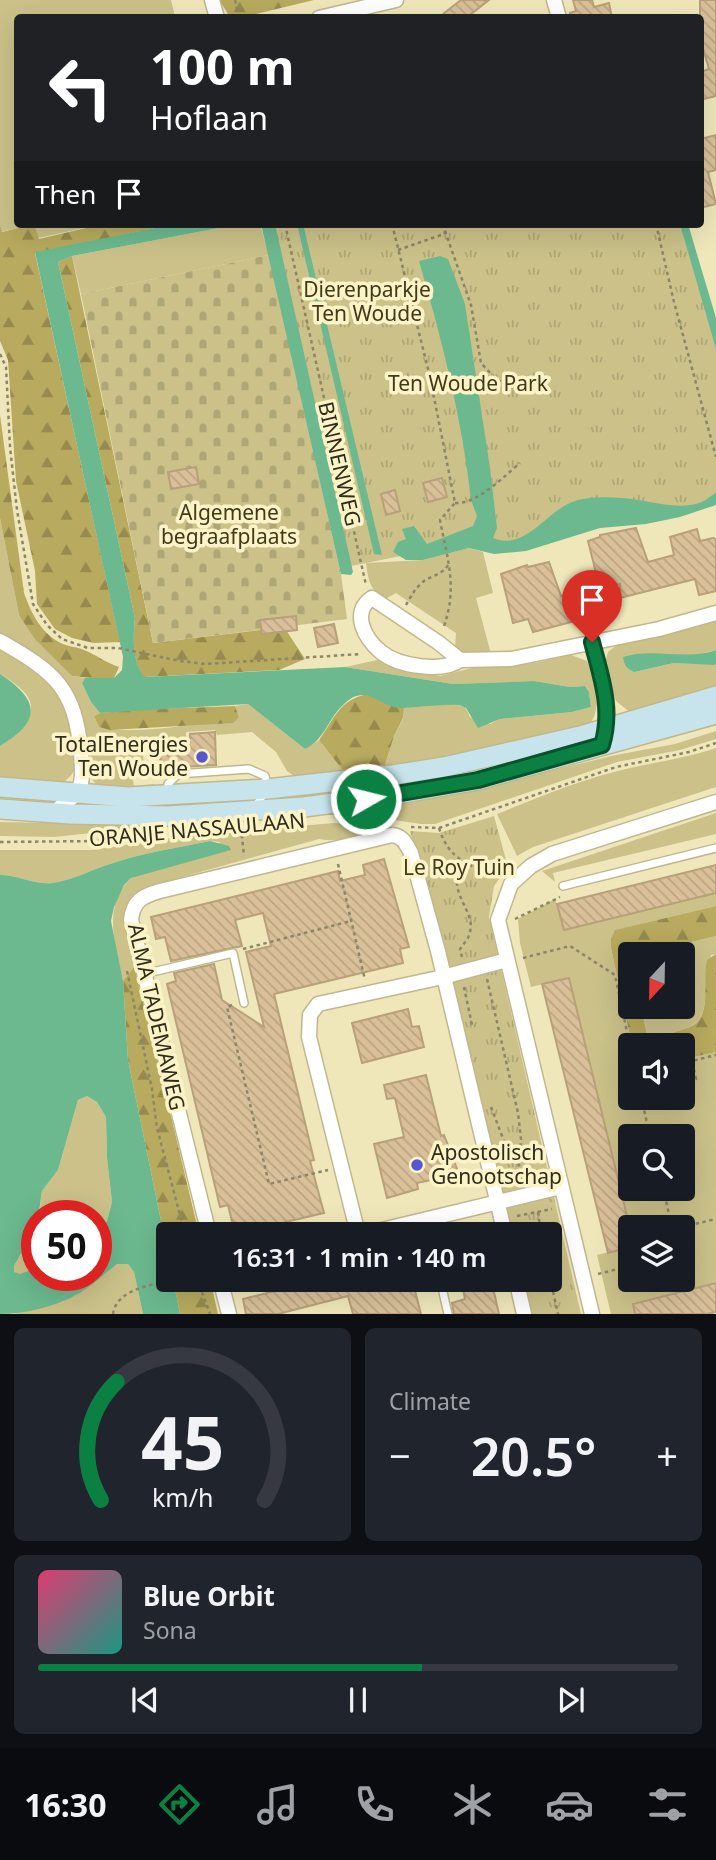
<!DOCTYPE html>
<meta charset="utf-8">
<style>
body{margin:0;font-family:"Noto Sans",sans-serif;background:#20242c;color:#f1f3f6;height:100vh;display:flex;flex-direction:column;font-size:26px;white-space:nowrap}
*{box-sizing:border-box;margin:0}
p{font-size:23px;color:#9ea1a6}
.icon{flex:none;width:38px;height:38px;fill:none;stroke:currentColor;stroke-width:2;stroke-linecap:round;stroke-linejoin:round}
.map{position:relative;height:1314px;overflow:hidden}
.drawer{display:flex;flex-direction:column;gap:14px;padding:14px;background:#0d0f14;flex:1}
.drawer>*{flex:none}
.banner{position:absolute;left:14px;top:14px;width:690px;height:214px;border-radius:7px;box-shadow:0 7px 28px #0002;background:#202124;color:#fff;overflow:hidden}
.needle{width:46px;rotate:202deg}
.buttons{position:absolute;left:618px;top:942px;display:grid;gap:14px}
.buttons a{display:grid;place-items:center;width:77px;height:77px;border-radius:7px;background:#171b24;box-shadow:0 7px 28px #0002;font-size:35px}
.speed{position:absolute;left:21px;top:1200px;display:flex;gap:14px;font-size:35px;font-weight:700;text-align:center}
.speed>*{display:grid;place-content:center;width:91px;height:91px;border-radius:50%;background:#171b24;box-shadow:0 7px 28px #0002;line-height:1}
.speed .limit{border:10px solid #d22;background:#fff;color:#111}
.pin{position:absolute;display:grid;place-items:center;width:60px;height:60px;color:#fff;margin:-72px -30px;border-radius:50% 50% 50% 0;rotate:-45deg;box-shadow:0 0 7px #0007}
.pin .icon{rotate:45deg}
.me{position:absolute;width:77px;margin:-38px;rotate:82deg;stroke-linejoin:round;filter:drop-shadow(0 0 5px #0008)}
.turn{display:flex;align-items:center;gap:24px;height:147px;padding:0 21px;font-size:32px}
.turn .icon{width:91px;height:91px;stroke-width:2.5}
.turn b{display:block;font-size:49px;line-height:60px}
.then{display:flex;align-items:center;height:66px;padding:0 21px;background:#0003;gap:14px;font-size:26px}
.big{font-size:52px;font-weight:600;line-height:1.1}
.drawer .card{flex:1;display:flex;flex-direction:column;justify-content:center;gap:10px;min-width:0;padding:0 24px;border-radius:10px;background:#20242c}
.drawer .dial{align-items:center;gap:0}
.dial svg{height:182px;overflow:visible;fill:none;stroke:#363941;stroke-width:7;stroke-linecap:round;text-anchor:middle}
.dial text{fill:#f1f3f6;stroke:none}
.song{display:flex;align-items:center;gap:21px}
.cover{width:84px;height:84px;border-radius:10px;background:linear-gradient(135deg,hsl(340 70% 55%),hsl(170 70% 35%))}
.played{height:7px;border-radius:4px;background:linear-gradient(90deg,#0b8043 60%,#363941 60%)}
.keys{display:flex;justify-content:space-around;direction:ltr}
.heat{display:flex;justify-content:space-between;align-items:center;font-size:38px;direction:ltr}
.drawer .tiles{flex:1;display:grid;gap:14px;grid-template-columns:1fr 1fr}
.card:last-child{grid-column:span 2}
.trip{position:absolute;left:156px;top:1222px;width:406px;height:70px;border-radius:7px;background:#171b24;box-shadow:0 7px 28px #0002;font-weight:600;line-height:70px;text-align:center}
.menu{display:flex;height:112px;justify-content:space-around;align-items:center;background:#090b0e;color:#9ea1a6}
.menu .icon{width:49px;height:49px}
.menu .current{color:#0b8043}
.menu b{font-size:32px;color:#f1f3f6}
.map>svg:first-child{display:block}
.grass{fill:#cbc189;fill-rule:evenodd}
.forest{fill:url(#forest-firs)}
.cemetery{fill:url(#cemetery-stones)}
.park{fill:url(#park-tufts)}
.water{fill:#6cb98f;fill-rule:evenodd}
.building{fill:url(#building-back-hatch);stroke:#b8a07a;stroke-width:2}
.lines{fill:none;stroke-linecap:round;stroke-linejoin:round}
.service-casing{stroke:#c0b88d;stroke-width:10}
.minor-casing{stroke:#c0b88d;stroke-width:17}
.secondary-casing{stroke:#c0b88d;stroke-width:22}
.path{stroke:#8c8668;stroke-width:2.5;stroke-dasharray:3.5 3.5;stroke-linecap:butt}
.service{stroke:#fff;stroke-width:7}
.minor{stroke:#fff;stroke-width:14}
.secondary{stroke:#c7e4ec;stroke-width:19}
.route-casing{stroke:#07532c;stroke-width:18}
.route{stroke:#0b8043;stroke-width:12}
.poi-dot{fill:#5856ce;stroke:#fcf4c7;stroke-width:2.5}
.labels{text-anchor:middle;stroke-width:7;stroke-linejoin:round;paint-order:stroke}
.park-label{font-size:21px;fill:#413a19;stroke:#fcf4c7}
.street-label{font-size:21px;fill:#2f2c1b;stroke:#fcf4c7}
.poi-label{font-size:21px;fill:#2f2c1b;stroke:#fcf4c7;text-anchor:end}
</style>
<div class="map">
<svg width="716" height="1314" viewBox="0 0 716 1314">
<defs>
<pattern id="forest-firs" width="22" height="20" patternUnits="userSpaceOnUse" patternTransform="scale(1.75)"><rect width="22" height="20" fill="#b8aa5e"/><path d="M5 1l3.5 6h-7zM16 11l3.5 6h-7z" fill="#968b4d"/></pattern>
<pattern id="cemetery-stones" width="16" height="16" patternUnits="userSpaceOnUse" patternTransform="scale(1.75)"><rect width="16" height="16" fill="#cbc189"/><path d="M2 7V4a2 2 0 0 1 4 0v3zM10 15v-3a2 2 0 0 1 4 0v3z" fill="#afa676"/></pattern>
<pattern id="park-tufts" width="24" height="20" patternUnits="userSpaceOnUse" patternTransform="scale(1.75)"><rect width="24" height="20" fill="#cbc189"/><path d="M3 7l-1-3M5 7V3M7 7l1-3M15 17l-1-3M17 17v-4M19 17l1-3" fill="none" stroke="#afa676"/></pattern>
<pattern id="building-back-hatch" width="6" height="6" patternUnits="userSpaceOnUse" patternTransform="scale(1.75)"><rect width="6" height="6" fill="#d9c099"/><path d="M-1 5l2 2M0 0l6 6M5-1l2 2" fill="none" stroke="#bba583"/></pattern>
</defs>
<rect width="100%" height="100%" fill="#efe7ba"/>
<g class="grass">
<polygon points="0,0 171,0 175,17 18,18 18,224 102,224 34,239 31,225 0,232"/>
<polygon points="240,224 260,224 269,255 81,294 72,256"/>
<path d="M0,518L19,615L72,676L85,678L82,683L91,702L100,713L94,716L99,727C135,736 201,723 239,717L235,706L248,704L305,749L319,740L348,777L300,780L287,771L276,752L252,732L217,735L215,730L186,732V738L155,740L143,751L144,773L132,774L134,786L154,784L155,789L98,786C77,767 88,729 78,704C61,664 32,655 0,633Z"/>
<path d="M469,548L483,552L493,593L476,598L491,654H463L455,648L456,633L396,593L385,599C370,590 368,580 366,563L423,560Z"/>
<polygon points="716,620 716,650 634,672 674,663 716,664 716,690 631,713 616,701 606,670 605,662 608,652 617,645 657,637"/>
<path d="M0,647C15,657 37,667 49,681C66,699 80,742 75,767C74,774 67,779 62,784L17,783L0,776V746C13,738 36,720 30,701C26,690 10,680 0,674Z"/>
<path d="M571,655L587,661C596,681 604,712 586,728L473,757L384,768L394,736L403,719L404,708C417,706 453,699 464,707C467,709 468,713 470,717L490,724L500,719L572,712L591,707L589,692L585,686L570,687L534,681L453,684L345,667L382,659L406,669L440,676L472,668L535,663Z"/>
<polygon points="716,731 716,739 680,750 617,762 435,824 421,824 362,815 305,815 483,787 616,755 675,744"/>
<path d="M716,748V787L533,847L517,856L497,814C539,797 582,779 626,769C656,762 686,758 716,748Z"/>
<polygon points="716,813 716,834 553,873 555,882 542,871"/>
<polygon points="0,822 167,825 54,837 0,836"/>
<path d="M334,823L379,826L392,831C368,830 343,844 319,839L146,887C112,904 129,934 137,963L123,981C116,945 101,907 131,878L221,842L210,841C177,848 141,853 110,864C91,870 73,880 53,883C35,885 18,875 0,875V850H92L191,835Z"/>
<path d="M716,893V906L616,930L611,948L632,1045H630V1097H682L683,1080L690,1074L687,1063L689,1058L716,1052V1283L633,1303L635,1314H611L597,1255L630,1247V1279H682V1227L630,1228L569,978L531,987L520,943L518,919L555,899L564,930ZM630,1136H682V1188H630Z"/>
<path d="M716,936V954L711,955C709,969 706,1007 701,1017C692,1034 669,1025 662,1045H649L641,1006H682V954H641Z"/>
<polygon points="87,1096 97,1102 106,1117 107,1158 112,1202 107,1221 96,1235 96,1216 39,1216 42,1191 58,1170 78,1100"/>
<polygon points="37,1225 37,1268 20,1275 14,1272 14,1266"/>
<polygon points="123,1263 128,1264 134,1272 143,1314 14,1314 76,1295 117,1264"/>
</g>
<g class="forest">
<polygon points="219,0 314,0 240,18 230,17"/>
<polygon points="34,224 39,239 103,224 175,224 35,253 120,642 94,643 72,638 55,629 37,604 35,571 16,481 8,360 0,341 0,225 2,232"/>
<path d="M72,256L153,643L284,627L305,659L279,670L144,677C132,663 133,636 135,618L58,262Z"/>
<path d="M0,415L24,593C31,613 42,635 63,644C70,647 78,647 84,650C97,655 106,663 119,667L114,678L99,679L72,676L35,639L19,615L0,518Z"/>
<path d="M367,694C380,698 389,707 404,708L403,718L394,736L384,768L348,777L319,740C335,718 338,701 367,694Z"/>
<polygon points="235,706 239,717 233,723 110,730 99,727 94,716 100,713 131,710"/>
<polygon points="716,906 716,936 641,954 630,954 630,1006 641,1006 649,1045 632,1045 611,948 611,939 615,930"/>
<path d="M716,954V1052L689,1058L687,1063L689,1077L683,1080L682,1045H662C669,1025 693,1034 701,1017C709,1000 703,977 707,960Z"/>
<polygon points="137,963 154,1044 199,1234 168,1234 168,1255 128,1060 123,981"/>
<polygon points="173,1279 210,1279 218,1314 180,1314"/>
</g>
<polygon class="cemetery" points="269,255 341,574 347,619 153,643 81,294"/>
<g class="park">
<polygon points="267,224 684,224 716,333 716,500 684,510 614,508 506,548 451,546 346,567"/>
<polygon points="494,816 508,867 494,886 489,917 581,1314 531,1314 522,1279 550,1279 550,1234 510,1234 410,831 439,833"/>
</g>
<g class="water">
<path d="M175,224H240L72,256L58,262L135,618C133,636 132,664 145,677L345,667L453,684L534,681L570,687L585,686L589,692L591,707L572,712L500,719L478,728L466,708L460,705C441,704 423,707 404,708C378,709 367,678 340,708C327,722 324,740 305,749L248,704L100,713L91,702L82,683L85,678H114L122,670L123,657L35,252Z"/>
<polygon points="261,224 275,224 353,572 351,575 341,574"/>
<polygon points="297,224 303,224 382,555 374,554"/>
<polygon points="680,224 688,224 716,318 716,349"/>
<path d="M440,256L448,259L465,304L490,468L497,528L493,538C527,552 547,508 578,500C597,496 618,497 638,500C658,503 682,510 702,502C707,500 711,495 716,493V505L680,517L646,524L600,528L526,551L494,554L469,548L423,560H406L393,552L398,542L406,539L402,529L414,526L427,544L473,526L477,516L471,500C462,419 442,340 419,261Z"/>
<path d="M716,650V664L714,665L674,663L634,672C627,669 624,665 623,657C653,647 687,661 716,650Z"/>
<path d="M0,674C40,700 42,721 0,746Z"/>
<path d="M210,841L229,846L231,850L131,878L124,885L114,907L111,921L123,981L128,1060L168,1255V1279H173L180,1314H143L134,1272L128,1264H117C104,1274 91,1287 76,1295C54,1307 24,1314 0,1314V875C18,875 35,885 53,883C73,880 91,870 110,864C141,853 177,848 210,841ZM87,1096L97,1102L106,1117L107,1158L112,1202L107,1221L96,1235V1276H37V1268L20,1274L14,1272V1266L37,1225L42,1191L58,1170L78,1100Z"/>
</g>
<g class="building">
<polygon points="461,0 489,0 466,18 438,18"/>
<polygon points="573,0 592,0 594,7 609,3 612,18 570,17 570,13 576,11"/>
<polygon points="700,0 716,0 716,96 700,100 700,72 709,69 700,38"/>
<polygon points="716,135 716,170 708,172 716,204 700,208 700,139"/>
<polygon points="196,467 199,484 171,489 168,472"/>
<polygon points="442,478 447,497 428,502 423,483"/>
<polygon points="395,490 400,511 386,515 381,494"/>
<polygon points="636,528 648,562 674,555 670,537 697,529 700,541 713,538 716,539 716,591 699,595 695,579 620,598 620,584 600,589 588,541 600,537 600,535"/>
<polygon points="549,562 561,596 572,592 579,620 533,632 528,619 513,623 501,574 527,565 528,567"/>
<polygon points="296,616 297,630 262,634 260,620"/>
<polygon points="334,624 338,643 318,647 314,628"/>
<polygon points="215,732 216,765 161,768 159,744 190,742 190,734"/>
<polygon points="384,859 409,947 400,949 403,963 274,994 314,1160 310,1161 324,1213 235,1234 228,1205 220,1207 167,984 176,981 174,973 214,964 222,1000 264,1027 246,952 271,946 263,913 235,920 242,946 171,961 165,937 156,939 151,917 338,871 340,881 365,875 363,865"/>
<polygon points="716,865 716,893 564,930 557,904"/>
<polygon points="569,978 630,1228 630,1247 608,1253 542,984"/>
<polygon points="408,1009 412,1027 419,1026 424,1047 362,1063 352,1023"/>
<polygon points="426,1075 441,1136 444,1135 459,1174 417,1183 418,1189 387,1198 374,1144 404,1137 395,1098 387,1099 384,1085"/>
<polygon points="324,1279 412,1279 421,1314 353,1314 348,1296 278,1314 246,1314 243,1299"/>
<polygon points="461,1279 491,1279 499,1314 454,1314 452,1303 465,1299"/>
<polygon points="716,1283 716,1312 706,1314 635,1314 633,1304"/>
</g>
<g class="lines">
<g class="service-casing">
<g id="service">
<path d="M168,795V784L178,774L249,769L265,776C269,790 262,797 254,808"/>
<polyline points="563,886 716,848"/>
<polyline points="144,974 233,953 244,1003"/>
<polyline points="427,1220 430,1234"/>
<polyline points="440,1279 448,1314"/>
</g>
</g>
<g class="minor-casing">
<g id="minor">
<polyline points="212,0 217,18"/>
<polyline points="554,0 559,18"/>
<polyline points="319,18 396,0"/>
<path d="M0,641C55,672 75,688 81,753C84,789 82,791 54,812"/>
<path d="M592,643C599,672 614,706 604,737"/>
<path d="M460,660L439,643L372,598C350,612 365,639 381,652C398,666 442,673 460,660L511,659L659,629L716,613"/>
<path d="M209,1234L131,920C133,901 142,896 160,891L392,835C403,836 406,844 411,853L438,951L505,1234"/>
<polyline points="358,1234 309,1037 310,1015 318,1004 443,977 507,960"/>
<polyline points="365,1234 561,1187"/>
<polyline points="220,1279 229,1314"/>
<polyline points="516,1279 524,1314"/>
<polyline points="592,1314 498,920 511,884 531,866 552,854 716,802"/>
</g>
</g>
<g class="secondary-casing">
<g id="secondary">
<polyline points="0,787 128,797 267,789 393,775 444,767 580,736 716,696"/>
<polyline points="0,809 70,814 169,816 304,807 387,796 478,780 716,714"/>
</g>
</g>
<g class="path">
<polyline points="235,0 239,18"/>
<polyline points="272,14 273,18"/>
<polyline points="285,224 366,585"/>
<path d="M392,224L430,377L455,503L440,520C448,562 458,588 443,629"/>
<polyline points="656,224 674,302 716,457"/>
<polyline points="445,231 471,305 481,363 496,379 513,388"/>
<polyline points="398,250 444,234 449,224"/>
<polyline points="0,354 6,367 10,447 17,510 33,604 47,625 62,639 88,648 118,648 180,661 205,664 361,654"/>
<path d="M455,503C478,504 503,477 520,463"/>
<path d="M406,605C411,596 416,587 424,581C433,575 443,574 448,565"/>
<polyline points="355,819 380,821"/>
<polyline points="411,827 439,828 616,767 689,752 716,743"/>
<polyline points="241,828 244,856"/>
<path d="M439,828C450,862 468,863 497,877"/>
<polyline points="0,842 97,841 143,834"/>
<polyline points="338,864 365,980"/>
<polyline points="515,919 560,897"/>
<polyline points="243,949 351,921"/>
<path d="M462,957L460,949C463,944 468,940 469,935C479,911 444,895 462,860"/>
<polyline points="523,958 570,946 615,975 630,1046"/>
<polyline points="127,971 152,1089 157,1128 185,1234"/>
<polyline points="487,979 518,1113 521,1139 519,1165"/>
<polyline points="464,987 472,1025"/>
<polyline points="232,1005 227,1007 269,1184 328,1170"/>
<polyline points="682,1082 696,1079 692,1061 716,1055"/>
<polyline points="641,1097 650,1136"/>
<polyline points="491,1107 507,1149 519,1165 522,1181"/>
<polyline points="509,1181 543,1172"/>
<polyline points="663,1188 672,1227"/>
<polyline points="538,1212 541,1234"/>
<polyline points="517,1216 552,1209"/>
<polyline points="682,1227 716,1219"/>
<polyline points="598,1274 630,1266"/>
<polyline points="550,1278 558,1314"/>
<polyline points="197,1279 210,1314"/>
<path d="M113,1314C117,1287 157,1284 179,1279"/>
</g>
<use href="#service" class="service"/>
<use href="#minor" class="minor"/>
<use href="#secondary" class="secondary"/>
</g>
<g class="lines">
<g class="route-casing">
<path id="route" d="M366,799L478,780L602,745C613,709 601,677 592,642"/>
</g>
<use href="#route" class="route"/>
</g>
<g class="poi-dot">
<circle cx="202" cy="757" r="7"/>
<circle cx="417" cy="1165" r="7"/>
</g>
<g class="labels">
<g class="park-label">
<text x="367" y="297">Dierenparkje<tspan x="367" dy="24">Ten Woude</tspan></text>
<text x="468" y="391">Ten Woude Park</text>
<text x="229" y="520">Algemene<tspan x="229" dy="24">begraafplaats</tspan></text>
<text x="459" y="875">Le Roy Tuin</text>
</g>
<g class="street-label">
<text transform="translate(339 464) rotate(77)" y="7">BINNENWEG</text>
<text transform="translate(197 830) rotate(-5)" y="7">ORANJE NASSAULAAN</text>
<text transform="translate(156 1017) rotate(77)" y="7">ALMA TADEMAWEG</text>
</g>
<g class="poi-label">
<text x="188" y="752">TotalEnergies<tspan x="188" dy="24">Ten Woude</tspan></text>
<text x="431" y="1160" text-anchor="start">Apostolisch<tspan x="431" dy="24">Genootschap</tspan></text>
</g>
</g>
</svg>
<div class="buttons">
<a><svg class="needle" viewBox="-14 -14 28 28"><path d="M0-13l5 13h-10z" fill="#e53935"/><path d="M0 13l5-13h-10z" fill="#9ea1a6"/></svg></a>
<a><svg class="icon" aria-label="sound" viewBox="0 0 24 24"><path d="M4 9h4l5-4v14l-5-4H4zM17 9q2 3 0 6"/></svg></a>
<a><svg class="icon" aria-label="search" viewBox="0 0 24 24"><circle cx="10" cy="10" r="6"/><path d="M15 15l6 6"/></svg></a>
<a><svg class="icon" aria-label="layers" viewBox="0 0 24 24"><path d="M12 4l9 5-9 5-9-5zM3 14l9 5 9-5"/></svg></a>
</div>
<div class="speed"><div class="limit">50</div></div>
<div class="pin" style="left:592px;top:642px;background:#d93025"><svg class="icon" aria-label="arrive" viewBox="0 0 24 24"><path d="M6 21V4h12l-3 4 3 4H6"/></svg></div>
<svg class="me" style="left:366px;top:799px" viewBox="-20 -20 40 40"><circle r="17" fill="#0b8043" stroke="#fff" stroke-width="3"/><path d="M0-11L8 9 0 5-8 9z" fill="#fff"/></svg>
<div class="trip">16:31 · 1 min · 140 m</div>
<div class="banner">
<div class="turn"><svg class="icon" aria-label="left" viewBox="0 0 24 24"><path d="M17 20v-9H6M10 6l-5 5 5 5"/></svg><div><b>100 m</b>Hoflaan</div></div>
<div class="then">Then<svg class="icon" aria-label="arrive" viewBox="0 0 24 24"><path d="M6 21V4h12l-3 4 3 4H6"/></svg></div>
</div>
</div>
<section class="drawer">
<div class="tiles">
<div class="card dial"><svg viewBox="0 0 100 80">
<path d="M14 69A42 42 0 1 1 86 69"/>
<path d="M14 69A42 42 0 0 1 21 17" stroke="#0b8043"/>
<text x="50" y="56" font-size="32" font-weight="700">45</text>
<text x="50" y="72" font-size="11">km/h</text>
</svg></div>
<div class="card"><p>Climate</p>
<div class="heat"><a>−</a><b class="big">20.5°</b><a>+</a></div>
</div>
<div class="card">
<div class="song"><i class="cover"></i><div><b>Blue Orbit</b><p>Sona</p></div></div>
<div class="played"></div>
<div class="keys"><svg class="icon" aria-label="previous" viewBox="0 0 24 24"><path d="M18 5L8 12l10 7zM5 5v14"/></svg><svg class="icon" aria-label="pause" viewBox="0 0 24 24"><path d="M8 5v14M16 5v14"/></svg><svg class="icon" aria-label="next" viewBox="0 0 24 24"><path d="M6 5l10 7-10 7zM19 5v14"/></svg></div>
</div>
</div>
</section>
<nav class="menu">
<b>16:30</b>
<svg class="icon current" aria-label="directions" viewBox="0 0 24 24"><path d="M12 3l9 9-9 9-9-9zM9 14v-3h6M13 9l2 2-2 2"/></svg>
<svg class="icon" aria-label="music" viewBox="0 0 24 24"><path d="M9 18V5l10-2v13"/><circle cx="6" cy="18" r="3"/><circle cx="16" cy="16" r="3"/></svg>
<svg class="icon" aria-label="phone" viewBox="0 0 24 24"><path d="M5 4h4l2 5-3 2q2 4 5 5l2-3 5 2v4C11 20 4 13 5 4z"/></svg>
<svg class="icon" aria-label="climate" viewBox="0 0 24 24"><path d="M12 3v18M4 7l16 10M4 17L20 7"/></svg>
<svg class="icon" aria-label="car" viewBox="0 0 24 24"><path d="M5 17H2v-5l4-1 3-4h7l3 4 3 1v5h-3M9 17h6M6 11h13"/><circle cx="7" cy="17" r="2"/><circle cx="17" cy="17" r="2"/></svg>
<svg class="icon" aria-label="filters" viewBox="0 0 24 24"><path d="M4 7h16M4 17h16"/><circle cx="9" cy="7" r="2"/><circle cx="15" cy="17" r="2"/></svg>
</nav>
